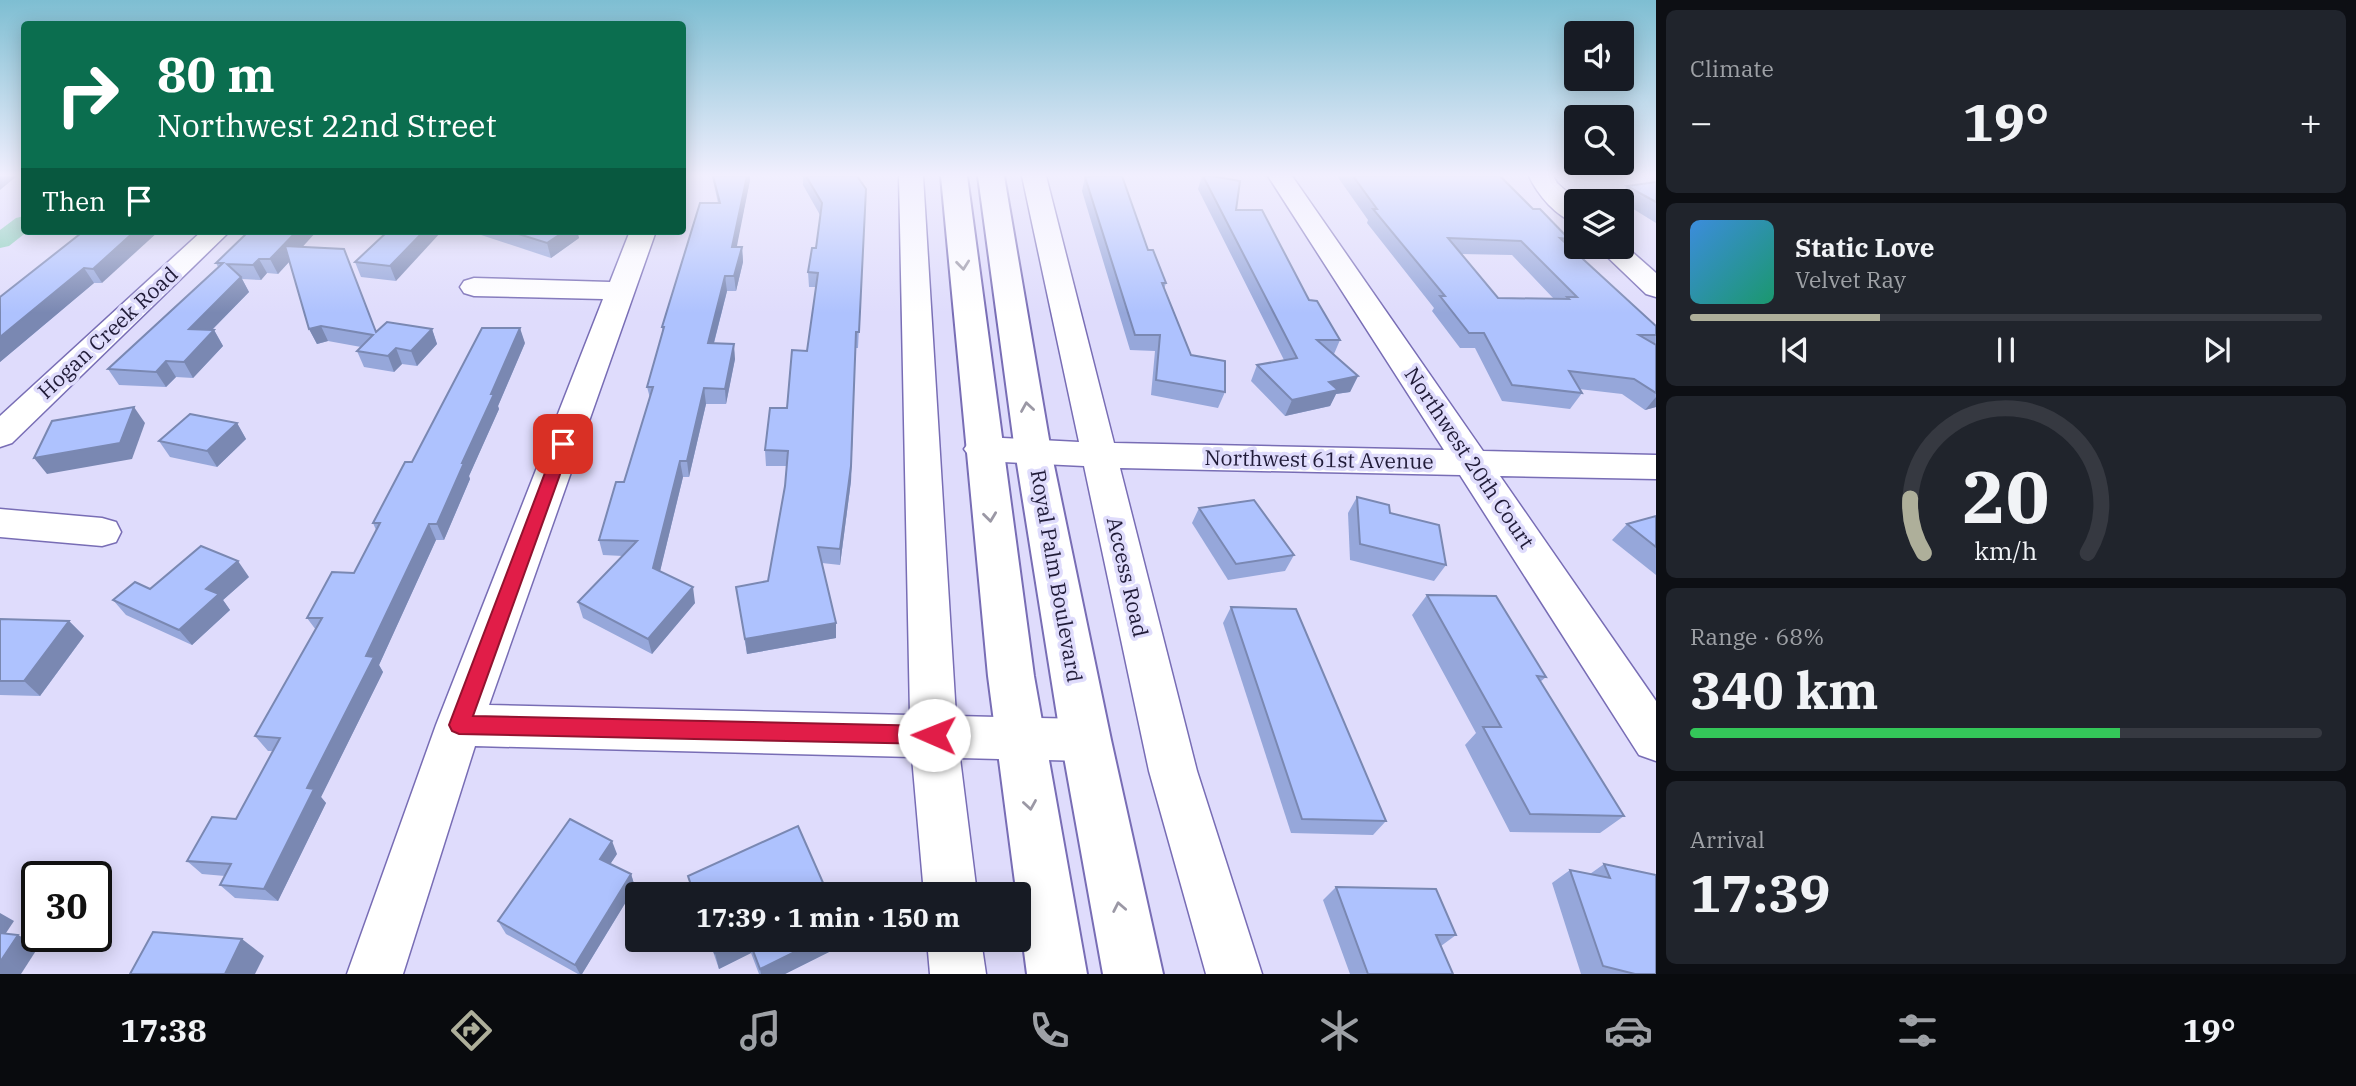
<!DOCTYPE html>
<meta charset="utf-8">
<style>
body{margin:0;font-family:"IBM Plex Serif",serif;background:#20242c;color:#f1f3f6;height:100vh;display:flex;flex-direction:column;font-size:26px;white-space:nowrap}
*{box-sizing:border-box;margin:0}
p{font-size:23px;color:#9ea1a6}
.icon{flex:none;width:38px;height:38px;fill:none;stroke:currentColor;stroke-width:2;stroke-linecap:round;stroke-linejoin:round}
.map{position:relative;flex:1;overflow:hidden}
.side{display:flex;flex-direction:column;gap:10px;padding:10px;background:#0d0f14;width:700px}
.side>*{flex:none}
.hud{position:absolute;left:21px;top:21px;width:665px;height:214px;border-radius:7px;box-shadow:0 4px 18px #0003;background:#0b6e4f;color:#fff;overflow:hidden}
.controls{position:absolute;left:1564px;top:21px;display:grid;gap:14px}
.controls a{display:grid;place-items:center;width:70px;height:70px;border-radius:7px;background:#171b24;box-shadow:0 4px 18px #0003;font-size:35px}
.speed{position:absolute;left:21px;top:861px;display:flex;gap:14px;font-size:35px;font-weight:700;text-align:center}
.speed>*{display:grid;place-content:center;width:91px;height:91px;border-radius:50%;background:#171b24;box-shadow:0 4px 18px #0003;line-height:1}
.speed .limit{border:4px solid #111;border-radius:10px;background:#fff;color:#111}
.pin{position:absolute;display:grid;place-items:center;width:60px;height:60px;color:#fff;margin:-30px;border-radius:14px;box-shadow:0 4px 10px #0006}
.me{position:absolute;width:77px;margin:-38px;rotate:271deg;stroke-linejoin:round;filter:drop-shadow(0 0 5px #0008)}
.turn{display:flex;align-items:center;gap:24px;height:147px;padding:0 21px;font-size:32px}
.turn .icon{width:91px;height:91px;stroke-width:2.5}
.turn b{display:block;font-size:49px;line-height:60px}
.then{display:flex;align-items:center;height:66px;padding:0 21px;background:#0003;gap:14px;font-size:26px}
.big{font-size:52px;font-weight:700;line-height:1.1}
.side .tile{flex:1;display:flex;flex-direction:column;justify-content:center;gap:10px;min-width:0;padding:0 24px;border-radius:10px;background:#20242c}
.side .dial{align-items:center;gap:0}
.dial svg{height:182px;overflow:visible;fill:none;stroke:#363941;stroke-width:7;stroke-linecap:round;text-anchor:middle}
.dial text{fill:#f1f3f6;stroke:none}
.song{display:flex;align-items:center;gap:21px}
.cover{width:84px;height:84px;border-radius:10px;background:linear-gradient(135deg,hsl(210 70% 55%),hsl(160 70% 35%))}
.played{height:7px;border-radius:4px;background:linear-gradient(90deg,#aeaf9a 30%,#363941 30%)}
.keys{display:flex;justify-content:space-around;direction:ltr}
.heat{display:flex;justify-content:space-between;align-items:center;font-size:38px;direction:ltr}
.charge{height:10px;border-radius:5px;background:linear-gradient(90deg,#34c759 68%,#363941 0)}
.trip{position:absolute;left:625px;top:882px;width:406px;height:70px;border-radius:7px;background:#171b24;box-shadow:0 4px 18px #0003;font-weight:700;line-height:70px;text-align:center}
.tabs{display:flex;height:112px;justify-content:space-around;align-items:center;background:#090b0e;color:#9ea1a6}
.tabs .icon{width:49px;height:49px}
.tabs .current{color:#aeaf9a}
.tabs b{font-size:32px;color:#f1f3f6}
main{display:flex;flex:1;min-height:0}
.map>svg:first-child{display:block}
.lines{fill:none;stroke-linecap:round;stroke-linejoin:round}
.canal{fill:#80cdb2;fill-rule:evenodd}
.minor-casing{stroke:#786db5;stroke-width:3}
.secondary-casing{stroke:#786db5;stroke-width:4}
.minor{fill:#fff;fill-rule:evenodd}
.secondary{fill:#fff;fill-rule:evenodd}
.wall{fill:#96a7da;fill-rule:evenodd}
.shaded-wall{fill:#7a88b2}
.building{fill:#aec2fe;stroke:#7a88b2;stroke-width:2;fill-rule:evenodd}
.oneway{stroke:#9b98a5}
.route{fill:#e11d48;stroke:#92132f;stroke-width:2}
.labels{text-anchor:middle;stroke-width:7;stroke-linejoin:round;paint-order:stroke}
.street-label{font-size:21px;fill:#201b38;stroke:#dfdcfc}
</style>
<main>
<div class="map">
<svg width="1656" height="974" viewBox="0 0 1656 974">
<rect width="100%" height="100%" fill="#dfdcfc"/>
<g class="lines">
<polygon class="canal" points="24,216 24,231 28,231 9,246 0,248 0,230 16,218"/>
<g class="minor-casing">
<g id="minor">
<polygon points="899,176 923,176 956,716 1086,719 1103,725 1109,740 1103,755 1086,761 960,758 977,894 924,894 912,757 475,746 403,974 347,974 436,725 603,299 474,296 464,293 460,287 464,281 474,278 610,282 630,231 656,231 489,705 910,715"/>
<polygon points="1022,176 1046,176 1114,443 1444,450 1268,176 1292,176 1483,451 1656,455 1656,479 1500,476 1656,701 1656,761 1639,755 1460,475 1120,468 1197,771 1262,974 1206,974 1149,771 1084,466 982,461 970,457 964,449 970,441 982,437 1079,442"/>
<path d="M1529,176H1553L1557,183L1577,201V223C1557,218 1537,194 1529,176Z"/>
<polygon points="202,231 230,231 12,443 0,447 0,416"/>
<polygon points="1622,243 1656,273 1656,297 1646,294 1597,247 1622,247"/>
<polygon points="0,509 102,518 116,522 121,532 116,542 102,546 0,537"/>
<polygon points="927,940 981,940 986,974 930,974"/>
</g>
</g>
<g class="secondary-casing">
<g id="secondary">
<polygon points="941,176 967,176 1034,676 1087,974 1027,974 988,676"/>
<polygon points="978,176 1004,176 1051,451 1111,740 1163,974 1103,974 1061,740 1015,451"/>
</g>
</g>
<use href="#minor" class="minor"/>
<use href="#secondary" class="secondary"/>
</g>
<g class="wall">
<polygon points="712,176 750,176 750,180 736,247 742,247 743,262 736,291 727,291 714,343 735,359 726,404 706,404 689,477 683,477 660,571 695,603 652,654 583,618 578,602 623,556 603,555 599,540 624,482 650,398 647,387 663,333 662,327 718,203"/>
<polygon points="803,176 857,176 866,189 858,348 855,348 851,481 840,565 822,563 836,638 747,654 736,587 768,581 785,486 787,466 766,466 765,450 787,408 807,351 816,287 809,287 808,272 816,248 820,215 803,185"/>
<polygon points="1202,176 1212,176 1236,210 1340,340 1334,354 1358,376 1350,392 1336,394 1330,406 1285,416 1251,381 1257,365 1284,360 1198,189"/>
<path d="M1337,176H1500L1533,209L1569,239L1566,243L1656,326V407L1645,410L1622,394L1579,389L1582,393L1570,409L1502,401L1475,348H1460L1432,311L1434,308L1367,223L1368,220ZM1461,254L1512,255L1554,299L1498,298Z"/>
<polygon points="1085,177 1148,250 1166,283 1164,289 1191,355 1225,392 1218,408 1151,395 1155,351 1130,350 1082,191"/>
<polygon points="1656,182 1656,223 1622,202 1622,201 1618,200 1627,186"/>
<polygon points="388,231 396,281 361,277 355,262"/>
<polygon points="469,231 577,231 579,238 551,258"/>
<polygon points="80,234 102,283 94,283 0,362 0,297"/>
<polygon points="303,247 377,332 432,329 437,344 417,366 402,364 394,372 364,367 357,351 361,347 328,341 317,344 309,329 290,261 278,274 267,273 261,280 242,279 249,292 212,330 214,330 223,346 193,378 176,377 166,387 119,385 108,369 218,267 216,263"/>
<polygon points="525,343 498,406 499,409 469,476 470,479 444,540 436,540 379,665 383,672 321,797 326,803 278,901 235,898 220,885 225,876 202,874 187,861 236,819 273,751 268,751 255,736 316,630 307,618 354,573 376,530 373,523 412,462"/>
<polygon points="237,423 246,439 217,467 170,457 159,441"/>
<polygon points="1357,497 1390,513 1446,565 1434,581 1350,560 1348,513"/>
<polygon points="1199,508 1294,555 1285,571 1228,580 1192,523"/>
<polygon points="1656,516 1656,575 1612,540 1627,524"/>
<polygon points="249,577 223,600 230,610 192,645 126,615 113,600 150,589"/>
<polygon points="1427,595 1546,677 1540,682 1624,816 1600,833 1510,832 1465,745 1476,733 1412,615"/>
<polygon points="1231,607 1386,821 1373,835 1291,833 1223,623"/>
<polygon points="0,619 69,621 84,636 40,696 0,695"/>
<polygon points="617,854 610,864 631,874 635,887 582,974 578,974 506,934 498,921"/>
<polygon points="1604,864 1656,974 1581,974 1552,883 1570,870 1590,874"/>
<polygon points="1336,887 1456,935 1441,946 1453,974 1350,974 1323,900"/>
<polygon points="709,940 843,940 843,945 785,974 759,974 751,953 719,969"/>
</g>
<g class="shaded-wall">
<polygon points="0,176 17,176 0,190"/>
<polygon points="747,176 750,176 750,180 734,261 732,247"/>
<polygon points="135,231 159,231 102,283 93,269"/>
<polygon points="297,231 317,231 278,274 270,259"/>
<polygon points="424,231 442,231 396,281 390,266"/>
<polygon points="565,231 577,231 579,238 551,258 547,243"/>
<polygon points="742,247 743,262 736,291 734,276"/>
<polygon points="259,259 267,273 261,280 253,265"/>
<polygon points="84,268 94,283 0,362 0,337"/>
<polygon points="725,276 727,291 710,358 708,343"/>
<polygon points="241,277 249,292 198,344 189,329"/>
<polygon points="321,326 328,341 317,344 309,329"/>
<polygon points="520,328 525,343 498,406 499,409 469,476 470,479 444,540 437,524 491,394"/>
<polygon points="432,329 437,344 417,366 411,351"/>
<polygon points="214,330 223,346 193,378 184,362"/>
<polygon points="856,332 851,481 840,565 840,549"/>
<polygon points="734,344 735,359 726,404 725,389"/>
<polygon points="396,348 402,364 394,372 388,356"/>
<polygon points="166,361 176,377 166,387 156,372"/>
<polygon points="1358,376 1350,392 1336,394 1330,406 1285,416 1292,400 1329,382"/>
<polygon points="704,388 706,404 689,477 687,461"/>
<polygon points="1656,397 1656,407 1645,410"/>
<polygon points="134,407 145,423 132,459 47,474 34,458"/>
<polygon points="237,423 246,439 217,467 207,451"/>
<polygon points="680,461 683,477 657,584 653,568"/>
<polygon points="429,524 436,540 379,665 383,672 321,797 326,803 278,901 264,889 307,788 366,656"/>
<polygon points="238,561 249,577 223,600 230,610 192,645 179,630 206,589"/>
<polygon points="693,587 695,603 652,654 648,639"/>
<polygon points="69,621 84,636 40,696 24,681"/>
<polygon points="836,623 836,638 747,654 745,639"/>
<polygon points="612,841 617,854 605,872 600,859"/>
<polygon points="631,874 635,887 582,974 580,974 575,965"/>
<polygon points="0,913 14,921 0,942"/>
<polygon points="18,935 39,946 21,974 0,974 0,962"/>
<polygon points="242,939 264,956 255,974 225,974"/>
<polygon points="741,940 749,940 751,953 719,969 715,953"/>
<polygon points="819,940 843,940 843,945 785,974 761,974 760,969"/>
</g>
<g class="building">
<polygon points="713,176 747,176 732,247 742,247 734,276 725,276 708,343 734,344 725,389 704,388 687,461 680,461 653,568 693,587 648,639 578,602 637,541 599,540 616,482 624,482 653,387 647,387 664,327 662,327 700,203 720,203"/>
<polygon points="806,176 857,176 866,189 859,332 856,332 851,466 840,549 818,547 836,623 745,639 736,587 768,581 785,486 788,451 765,450 770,408 787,408 792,350 807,351 818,273 808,272 812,248 816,248 822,203"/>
<polygon points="1092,176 1122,176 1148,250 1153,250 1166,283 1162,283 1191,355 1225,361 1225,392 1156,380 1160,335 1135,335 1085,177"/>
<polygon points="1203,176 1212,176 1240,181 1236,210 1262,210 1309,300 1317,301 1340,340 1317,340 1358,376 1329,382 1338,390 1292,400 1257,365 1297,358"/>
<path d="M1353,176H1500L1533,209H1540L1569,239L1560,238L1656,326V335H1639L1656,345V393L1634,379L1569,371L1582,393L1512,385L1484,333H1469L1440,296H1445L1373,209H1377ZM1448,238L1521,241L1577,297H1567L1569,299L1498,298Z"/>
<polygon points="1656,182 1656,202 1627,186"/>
<polygon points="91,231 135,231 93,269 84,268 0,337 0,297 80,234 87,234"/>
<polygon points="249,231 297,231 270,259 259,259 253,265 227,264 241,277 189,329 214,330 184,362 166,361 156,372 108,369 223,263 216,263"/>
<polygon points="388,231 424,231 390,266 355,262"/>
<polygon points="509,231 565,231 547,243"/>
<polygon points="285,246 344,249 376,332 387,322 432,329 411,351 396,348 388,356 357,351 373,335 321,326 309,329"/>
<polygon points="482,328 520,328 491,394 494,394 462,463 464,463 437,524 429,524 366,656 374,657 307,788 314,789 264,889 220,885 231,864 187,861 212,817 236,819 280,738 255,736 322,618 307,618 332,572 354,573 380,523 373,523 405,462 412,462"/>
<polygon points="134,407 120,443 34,458 52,421"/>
<polygon points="190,414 237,423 207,451 159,441"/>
<polygon points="1357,497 1389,505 1390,513 1439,525 1446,565 1360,544"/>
<polygon points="1254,500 1294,555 1236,564 1199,508"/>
<polygon points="1656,516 1656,547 1627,524"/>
<polygon points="201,546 238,561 206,589 219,594 179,630 113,600 135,582 150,589"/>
<polygon points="1427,595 1496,596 1546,677 1537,676 1624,816 1530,814 1483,727 1501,727"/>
<polygon points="1231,607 1296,609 1386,821 1302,819"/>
<polygon points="0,619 69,621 24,681 0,681"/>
<polygon points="570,819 612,841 600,859 631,874 575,965 498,921"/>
<polygon points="798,826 828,894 694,894 688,876"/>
<polygon points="1604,864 1656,875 1656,974 1635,974 1603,966 1570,870 1610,878"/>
<polygon points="1336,887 1436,889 1456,935 1436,935 1453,974 1368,974"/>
<polygon points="153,932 242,939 225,974 130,974"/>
<polygon points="0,933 18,935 0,962"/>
<polygon points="710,940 741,940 715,953"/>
<polygon points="749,940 819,940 760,969"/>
</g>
<defs><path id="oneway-chevron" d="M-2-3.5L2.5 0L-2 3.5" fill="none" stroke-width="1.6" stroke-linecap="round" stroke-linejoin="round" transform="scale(1.75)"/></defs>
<g class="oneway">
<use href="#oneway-chevron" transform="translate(963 265) rotate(84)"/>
<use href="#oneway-chevron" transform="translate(1027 407) rotate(-99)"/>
<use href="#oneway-chevron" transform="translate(990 517) rotate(83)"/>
<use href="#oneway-chevron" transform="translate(1030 805) rotate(81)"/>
<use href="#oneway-chevron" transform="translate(1119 907) rotate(-101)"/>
</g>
<linearGradient id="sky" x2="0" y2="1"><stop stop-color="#7ebed2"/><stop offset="0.56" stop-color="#f1effe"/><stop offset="1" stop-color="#f1effe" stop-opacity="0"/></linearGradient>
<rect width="1656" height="313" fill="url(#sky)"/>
<polygon class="route" points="563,439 571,444 473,716 934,726 941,729 944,735 941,742 934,744 459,734 452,731 449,725 556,444"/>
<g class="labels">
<g class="street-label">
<text transform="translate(108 333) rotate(-43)" y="7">Hogan Creek Road</text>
<text transform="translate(1469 458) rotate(56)" y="7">Northwest 20th Court</text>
<text transform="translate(1319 460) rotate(1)" y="7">Northwest 61st Avenue</text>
<text transform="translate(1056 576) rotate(80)" y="7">Royal Palm Boulevard</text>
<text transform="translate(1127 577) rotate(77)" y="7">Access Road</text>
</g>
</g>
</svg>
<div class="controls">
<a><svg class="icon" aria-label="sound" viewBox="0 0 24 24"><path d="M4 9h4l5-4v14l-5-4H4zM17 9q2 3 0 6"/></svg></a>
<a><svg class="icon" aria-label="search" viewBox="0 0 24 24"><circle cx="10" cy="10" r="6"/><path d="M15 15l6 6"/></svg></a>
<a><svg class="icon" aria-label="layers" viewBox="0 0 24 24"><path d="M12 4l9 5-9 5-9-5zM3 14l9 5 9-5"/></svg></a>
</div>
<div class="speed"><div class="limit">30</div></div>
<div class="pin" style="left:563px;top:444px;background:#d93025"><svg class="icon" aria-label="arrive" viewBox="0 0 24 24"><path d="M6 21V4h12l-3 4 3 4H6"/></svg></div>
<svg class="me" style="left:934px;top:735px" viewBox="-20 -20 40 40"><circle r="19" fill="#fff"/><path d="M0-13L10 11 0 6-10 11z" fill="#e11d48"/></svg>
<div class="trip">17:39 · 1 min · 150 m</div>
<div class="hud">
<div class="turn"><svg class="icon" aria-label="right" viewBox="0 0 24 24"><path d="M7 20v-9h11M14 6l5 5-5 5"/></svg><div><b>80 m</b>Northwest 22nd Street</div></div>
<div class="then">Then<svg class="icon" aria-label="arrive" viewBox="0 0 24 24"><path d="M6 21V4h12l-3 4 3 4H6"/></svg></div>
</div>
</div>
<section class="side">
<div class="tile"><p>Climate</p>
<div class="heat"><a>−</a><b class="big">19°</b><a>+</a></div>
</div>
<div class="tile">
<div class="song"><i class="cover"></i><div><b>Static Love</b><p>Velvet Ray</p></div></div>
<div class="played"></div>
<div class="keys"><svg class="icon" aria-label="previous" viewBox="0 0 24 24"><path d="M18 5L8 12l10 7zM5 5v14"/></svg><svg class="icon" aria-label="pause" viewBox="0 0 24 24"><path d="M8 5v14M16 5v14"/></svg><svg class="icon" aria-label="next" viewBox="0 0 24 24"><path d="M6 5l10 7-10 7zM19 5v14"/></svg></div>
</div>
<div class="tile dial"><svg viewBox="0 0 100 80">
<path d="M14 69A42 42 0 1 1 86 69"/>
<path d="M14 69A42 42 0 0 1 8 45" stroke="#aeaf9a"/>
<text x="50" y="56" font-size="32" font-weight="700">20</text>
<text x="50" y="72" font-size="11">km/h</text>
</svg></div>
<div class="tile"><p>Range · 68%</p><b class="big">340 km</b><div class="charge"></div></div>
<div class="tile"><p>Arrival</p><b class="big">17:39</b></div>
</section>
</main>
<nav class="tabs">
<b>17:38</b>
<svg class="icon current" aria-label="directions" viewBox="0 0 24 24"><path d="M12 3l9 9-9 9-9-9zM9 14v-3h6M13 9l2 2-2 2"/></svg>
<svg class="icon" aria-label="music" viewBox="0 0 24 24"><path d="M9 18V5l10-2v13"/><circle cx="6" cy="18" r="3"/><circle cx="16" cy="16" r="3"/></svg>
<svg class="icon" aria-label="phone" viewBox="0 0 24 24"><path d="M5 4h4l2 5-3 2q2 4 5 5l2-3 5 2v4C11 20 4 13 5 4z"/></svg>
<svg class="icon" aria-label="climate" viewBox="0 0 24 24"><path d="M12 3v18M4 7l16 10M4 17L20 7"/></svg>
<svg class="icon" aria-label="car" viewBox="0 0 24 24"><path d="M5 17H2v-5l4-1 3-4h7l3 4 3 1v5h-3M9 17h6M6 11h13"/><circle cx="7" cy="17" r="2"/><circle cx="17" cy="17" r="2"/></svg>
<svg class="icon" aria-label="filters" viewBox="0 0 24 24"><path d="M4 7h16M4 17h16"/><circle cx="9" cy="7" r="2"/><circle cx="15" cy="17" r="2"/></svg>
<b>19°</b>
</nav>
